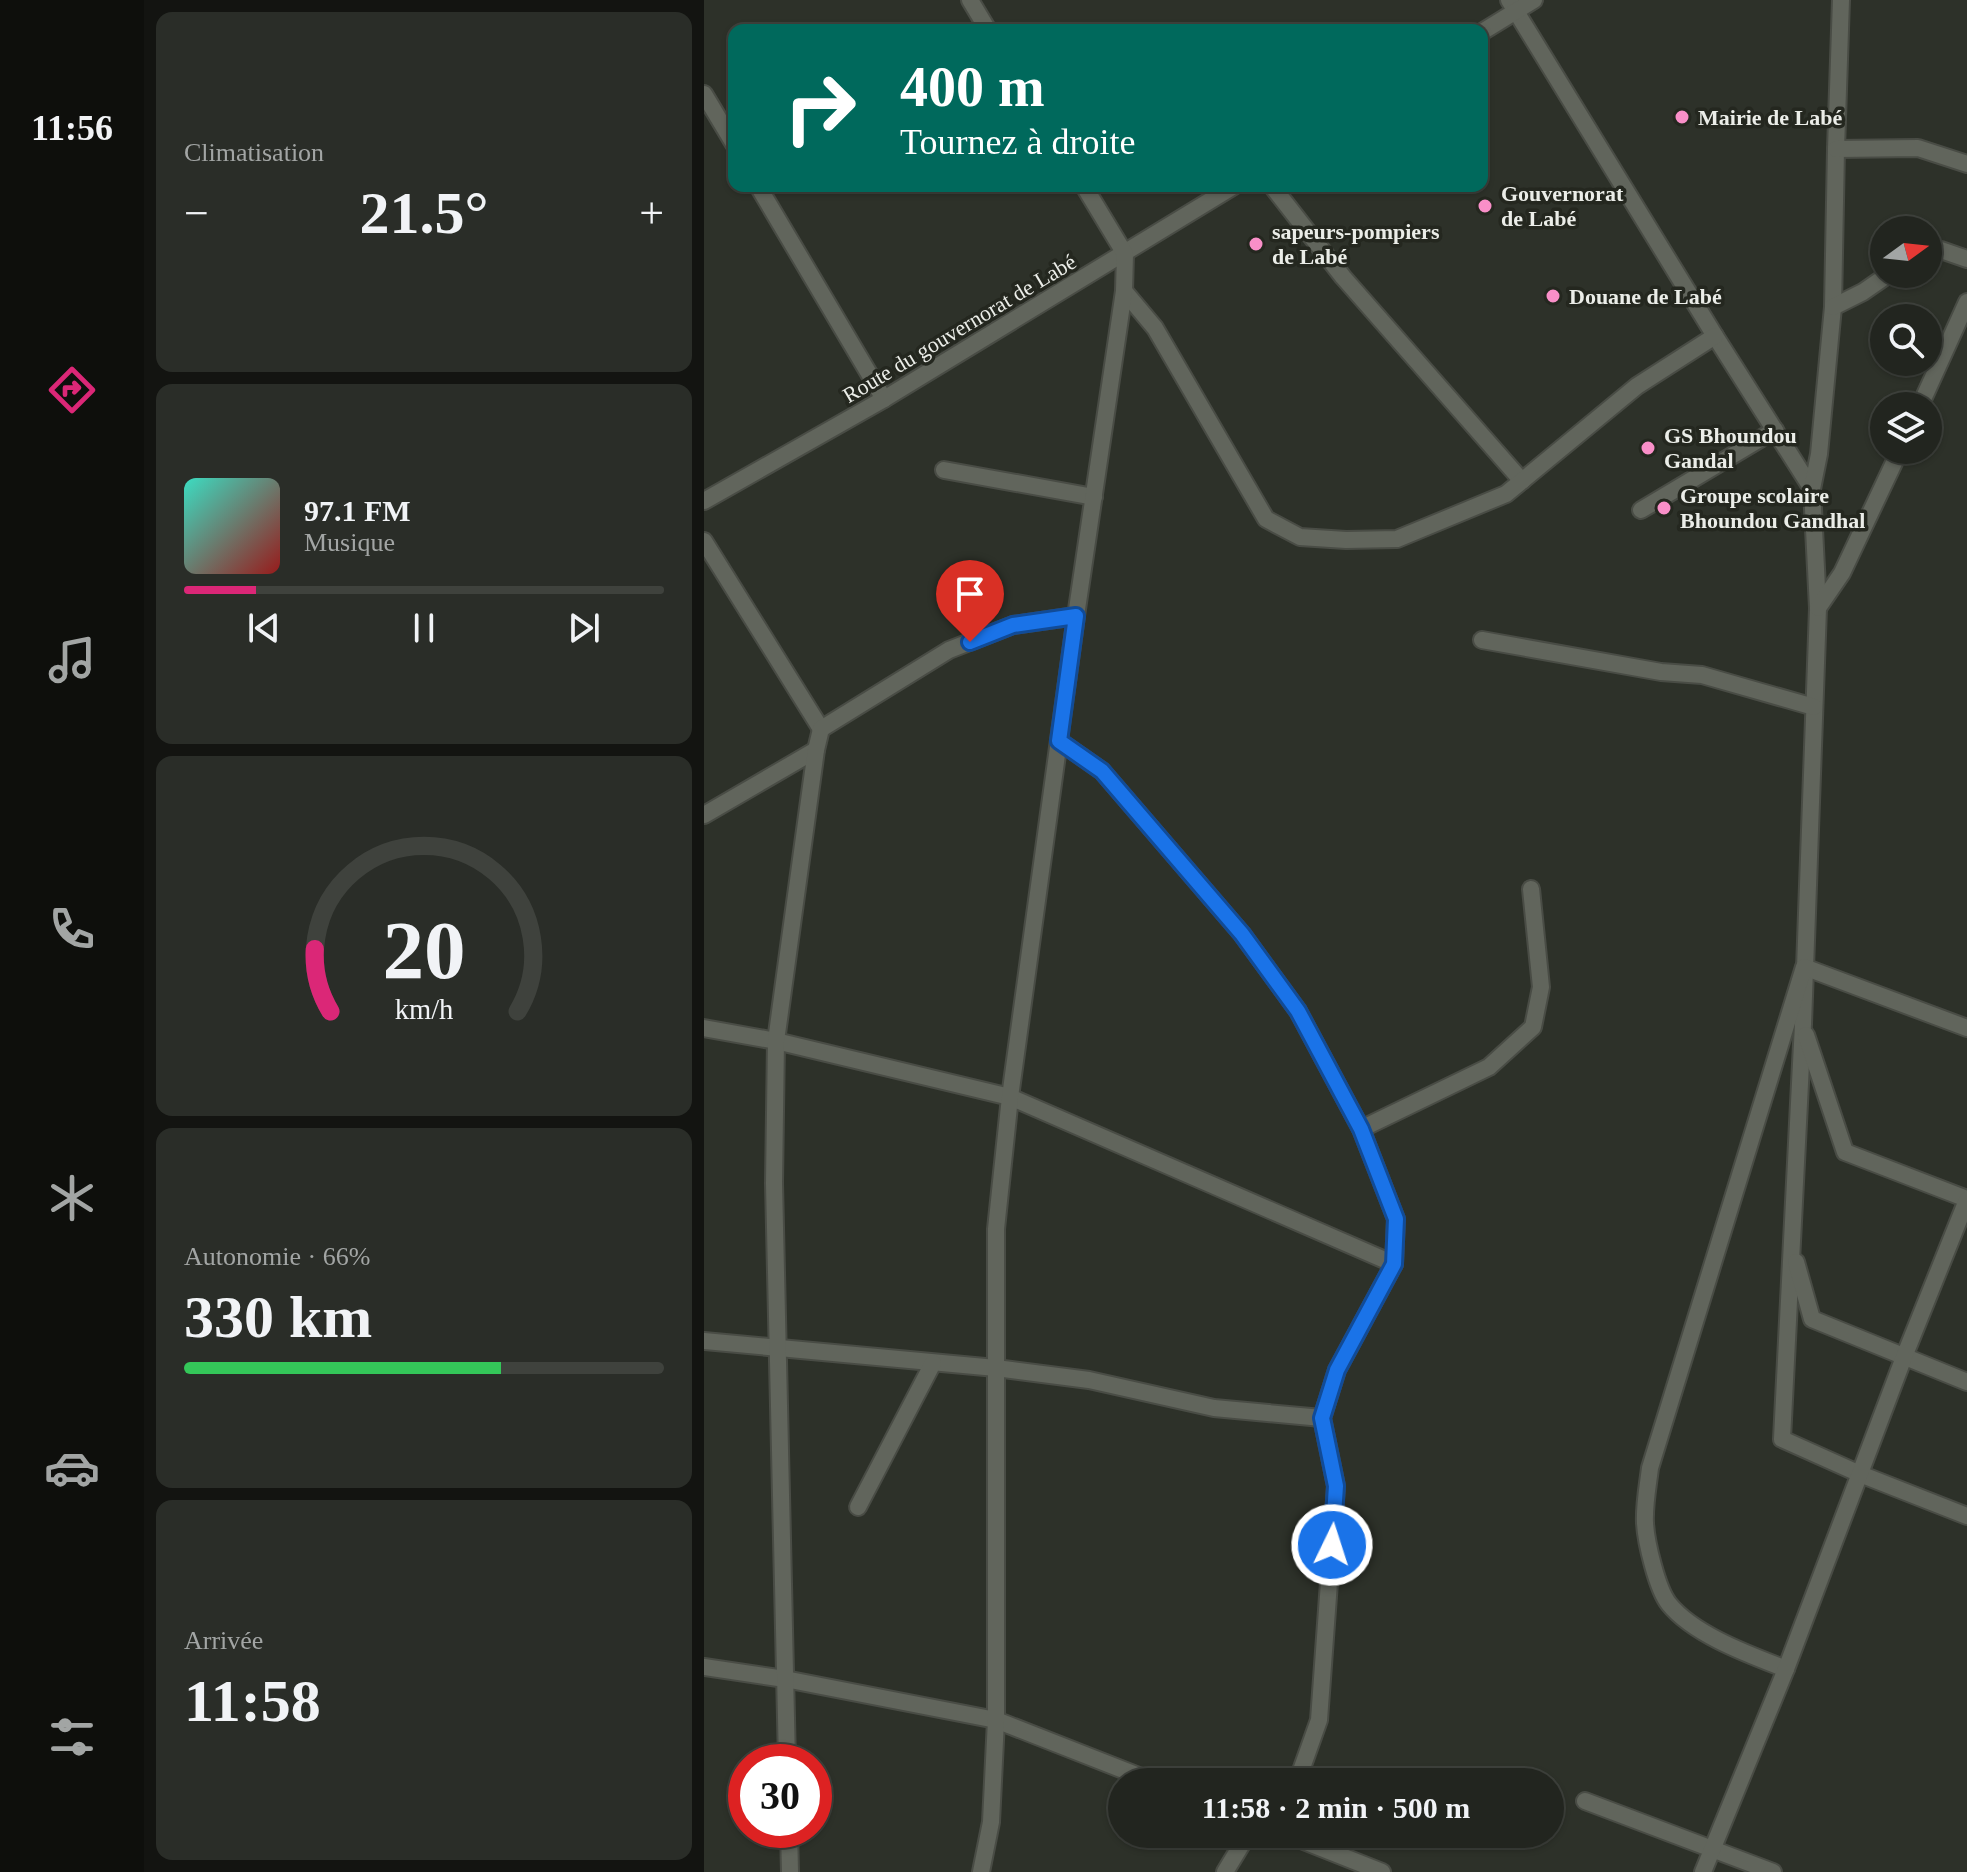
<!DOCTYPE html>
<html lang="fr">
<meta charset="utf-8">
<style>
body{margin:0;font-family:"Times New Roman",serif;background:#2a2d28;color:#f1f3f6;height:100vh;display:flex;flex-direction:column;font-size:30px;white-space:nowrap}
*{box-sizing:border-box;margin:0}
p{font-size:26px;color:#a2a5a4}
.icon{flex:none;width:44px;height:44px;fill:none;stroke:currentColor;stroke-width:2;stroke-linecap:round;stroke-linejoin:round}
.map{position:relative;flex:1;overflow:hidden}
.details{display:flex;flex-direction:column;gap:12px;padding:12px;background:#131411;width:560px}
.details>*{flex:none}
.guide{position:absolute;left:24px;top:24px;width:760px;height:168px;border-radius:16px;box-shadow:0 2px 6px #0004,0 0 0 2px #3f423d;background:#00695c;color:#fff;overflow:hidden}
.needle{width:52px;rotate:75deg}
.buttons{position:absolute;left:1166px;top:216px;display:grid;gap:16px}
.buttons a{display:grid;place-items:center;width:72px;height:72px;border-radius:50%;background:#22251f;box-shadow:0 2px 6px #0004,0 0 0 2px #3f423d;font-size:40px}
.speed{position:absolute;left:24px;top:1744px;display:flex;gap:16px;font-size:40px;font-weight:700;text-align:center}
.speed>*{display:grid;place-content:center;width:104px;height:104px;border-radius:50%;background:#22251f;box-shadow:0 2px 6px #0004,0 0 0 2px #3f423d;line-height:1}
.speed .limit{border:12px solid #d22;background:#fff;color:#111}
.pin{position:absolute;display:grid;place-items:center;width:68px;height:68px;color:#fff;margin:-82px -34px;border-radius:50% 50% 50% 0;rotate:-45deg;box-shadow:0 0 8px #0007}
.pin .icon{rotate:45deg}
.me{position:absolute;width:88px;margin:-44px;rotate:4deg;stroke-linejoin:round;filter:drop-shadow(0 0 6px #0008)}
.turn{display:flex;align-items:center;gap:28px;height:168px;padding:0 40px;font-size:36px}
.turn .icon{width:104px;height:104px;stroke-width:2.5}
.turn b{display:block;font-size:56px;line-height:68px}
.big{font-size:60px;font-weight:600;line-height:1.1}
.details .tile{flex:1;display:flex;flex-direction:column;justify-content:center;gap:12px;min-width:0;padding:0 28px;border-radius:16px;background:#2a2d28}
.details .dial{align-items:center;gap:0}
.dial svg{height:208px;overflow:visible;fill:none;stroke:#3f423d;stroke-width:7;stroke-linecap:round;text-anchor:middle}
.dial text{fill:#f1f3f6;stroke:none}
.song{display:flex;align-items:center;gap:24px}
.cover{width:96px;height:96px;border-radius:12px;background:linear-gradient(135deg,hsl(170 70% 55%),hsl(0 70% 35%))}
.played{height:8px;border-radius:4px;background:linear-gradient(90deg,#db2777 15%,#3f423d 15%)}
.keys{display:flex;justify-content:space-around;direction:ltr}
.heat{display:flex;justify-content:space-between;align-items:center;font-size:44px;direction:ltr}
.charge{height:12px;border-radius:6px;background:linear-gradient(90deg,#34c759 66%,#3f423d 0)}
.trip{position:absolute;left:404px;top:1768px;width:456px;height:80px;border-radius:40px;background:#22251f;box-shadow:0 2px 6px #0004,0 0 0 2px #3f423d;font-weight:600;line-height:80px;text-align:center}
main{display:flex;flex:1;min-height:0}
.dock{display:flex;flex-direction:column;width:144px;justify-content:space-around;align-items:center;background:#0e0f0c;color:#a2a5a4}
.dock .icon{width:56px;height:56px}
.dock .current{color:#db2777}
.dock b{font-size:36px;color:#f1f3f6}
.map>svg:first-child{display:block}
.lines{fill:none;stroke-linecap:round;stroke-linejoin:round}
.minor-casing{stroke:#494c45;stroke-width:20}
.minor{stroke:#61655c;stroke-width:16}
.route-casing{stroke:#114b97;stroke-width:20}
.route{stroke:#1a73e8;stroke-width:14}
.poi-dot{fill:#f98fc8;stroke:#24271f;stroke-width:3}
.labels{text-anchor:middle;stroke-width:7;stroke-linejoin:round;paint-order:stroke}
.poi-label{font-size:22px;font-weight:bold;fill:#ebede8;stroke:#24271f;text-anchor:start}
.street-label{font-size:22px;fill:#ebede8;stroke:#24271f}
</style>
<main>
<nav class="dock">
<b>11:56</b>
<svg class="icon current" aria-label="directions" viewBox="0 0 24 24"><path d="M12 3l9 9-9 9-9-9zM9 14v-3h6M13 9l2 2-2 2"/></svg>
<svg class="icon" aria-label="music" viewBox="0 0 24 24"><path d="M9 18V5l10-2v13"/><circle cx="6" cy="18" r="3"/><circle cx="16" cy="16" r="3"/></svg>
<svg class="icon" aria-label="phone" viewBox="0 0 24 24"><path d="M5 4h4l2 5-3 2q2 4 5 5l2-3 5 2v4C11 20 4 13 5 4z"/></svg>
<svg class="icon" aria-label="climate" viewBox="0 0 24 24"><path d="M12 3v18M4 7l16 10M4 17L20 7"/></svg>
<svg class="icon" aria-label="car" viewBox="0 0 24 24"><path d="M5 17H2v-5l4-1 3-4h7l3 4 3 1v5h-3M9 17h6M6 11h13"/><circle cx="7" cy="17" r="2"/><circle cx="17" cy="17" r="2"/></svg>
<svg class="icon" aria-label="filters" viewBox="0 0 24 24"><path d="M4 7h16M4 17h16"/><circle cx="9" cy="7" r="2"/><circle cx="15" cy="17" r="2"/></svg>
</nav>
<section class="details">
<div class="tile"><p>Climatisation</p>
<div class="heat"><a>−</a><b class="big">21.5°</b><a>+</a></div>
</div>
<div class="tile">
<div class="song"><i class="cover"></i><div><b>97.1 FM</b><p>Musique</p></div></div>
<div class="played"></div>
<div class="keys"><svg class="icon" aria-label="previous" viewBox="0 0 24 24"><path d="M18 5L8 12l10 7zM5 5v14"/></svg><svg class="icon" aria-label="pause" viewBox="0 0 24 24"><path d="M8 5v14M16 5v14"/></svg><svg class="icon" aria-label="next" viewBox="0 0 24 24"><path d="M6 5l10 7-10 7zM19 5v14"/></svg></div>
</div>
<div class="tile dial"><svg viewBox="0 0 100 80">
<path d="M14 69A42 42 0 1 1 86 69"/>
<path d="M14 69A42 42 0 0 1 8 45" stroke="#db2777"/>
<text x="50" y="56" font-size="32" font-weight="700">20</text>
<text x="50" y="72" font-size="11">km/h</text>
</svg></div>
<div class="tile"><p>Autonomie · 66%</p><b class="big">330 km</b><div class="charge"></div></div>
<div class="tile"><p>Arrivée</p><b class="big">11:58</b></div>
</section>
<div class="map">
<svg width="1263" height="1872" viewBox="0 0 1263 1872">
<rect width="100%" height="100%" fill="#2d3129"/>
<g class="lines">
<g class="minor-casing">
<g id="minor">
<polyline points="266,0 284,30"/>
<polyline points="805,0 1011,336 1108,489"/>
<polyline points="1137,0 1132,149 1129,307 1115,454 1108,489 1114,608 1099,1024 1078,1439 1156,1474 1263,1516"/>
<polyline points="778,32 830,0"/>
<polyline points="0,94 30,144"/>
<polyline points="1132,149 1214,148 1263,164"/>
<polyline points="54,186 180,399"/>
<polyline points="568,186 639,277 818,481"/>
<polyline points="1224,254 1237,250 1263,259"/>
<polyline points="420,291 451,328 562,519 596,537 642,540 693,539 802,494 933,386 1011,336"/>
<polyline points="1129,307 1159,292 1185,274"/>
<polyline points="1216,406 1263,302"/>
<polyline points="240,470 390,497"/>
<polyline points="0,501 180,399 530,186"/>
<polyline points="937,510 1071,430"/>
<polyline points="0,541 117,729"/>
<polyline points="1114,608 1138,573 1196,450"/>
<polyline points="778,640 957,672 998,675 1110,707"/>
<polyline points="355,741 398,771 538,934 594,1011 657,1129 692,1219 690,1264 633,1370 618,1418 632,1486 615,1720 593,1782"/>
<polyline points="0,815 112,750"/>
<polyline points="0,1028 72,1041 306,1097 690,1264"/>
<polyline points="1102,1035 1141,1152 1263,1199"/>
<polyline points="657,1129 785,1067 829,1027 837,987 827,889"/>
<polyline points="1092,1262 1108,1319 1263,1382"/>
<polyline points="0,1341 292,1368 385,1380 510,1408 618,1418"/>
<polyline points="154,1507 229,1363"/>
<polyline points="0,1667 81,1679 292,1720 450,1782"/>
<path d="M1082,1669C1046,1655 990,1635 965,1604C953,1589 942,1542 941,1523C940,1505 944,1485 946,1468L1100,967L1263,1028"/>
<polyline points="83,1762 70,1183 72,1041 112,750 117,729 245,650 309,625 372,616"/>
<polyline points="881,1801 1069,1872"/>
<polyline points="85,1830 86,1872"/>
<polyline points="582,1834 678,1872"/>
<polyline points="277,1872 287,1822 292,1720 292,1229 306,1097 372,616 420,291 421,254 380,186"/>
<polyline points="521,1872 544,1834"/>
<polyline points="999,1872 1082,1669 1200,1357 1263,1200"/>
</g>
</g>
<use href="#minor" class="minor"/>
</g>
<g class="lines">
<g class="route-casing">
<polyline id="route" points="266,642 309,625 372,616 355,741 398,771 538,934 594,1011 657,1129 692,1219 690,1264 633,1370 618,1418 632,1486 628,1545"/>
</g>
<use href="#route" class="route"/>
</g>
<g class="poi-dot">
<circle cx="978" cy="117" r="8"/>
<circle cx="781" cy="206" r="8"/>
<circle cx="552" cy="244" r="8"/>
<circle cx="849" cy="296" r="8"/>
<circle cx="944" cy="448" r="8"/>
<circle cx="960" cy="508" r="8"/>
</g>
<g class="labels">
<g class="poi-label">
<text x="994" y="125">Mairie de Labé</text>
<text x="797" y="201">Gouvernorat<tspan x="797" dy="25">de Labé</tspan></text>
<text x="568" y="239">sapeurs-pompiers<tspan x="568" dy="25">de Labé</tspan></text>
<text x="865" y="304">Douane de Labé</text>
<text x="960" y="443">GS Bhoundou<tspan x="960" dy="25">Gandal</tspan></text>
<text x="976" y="503">Groupe scolaire<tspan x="976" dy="25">Bhoundou Gandhal</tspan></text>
</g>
<g class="street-label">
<text transform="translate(255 328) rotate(-31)" y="8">Route du gouvernorat de Labé</text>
</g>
</g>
</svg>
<div class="buttons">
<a><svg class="needle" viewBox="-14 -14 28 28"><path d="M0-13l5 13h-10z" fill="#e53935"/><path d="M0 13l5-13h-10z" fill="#a2a5a4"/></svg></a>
<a><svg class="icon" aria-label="search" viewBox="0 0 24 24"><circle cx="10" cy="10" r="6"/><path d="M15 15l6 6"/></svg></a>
<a><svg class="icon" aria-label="layers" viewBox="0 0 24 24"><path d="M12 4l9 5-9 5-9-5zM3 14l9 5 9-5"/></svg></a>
</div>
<div class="speed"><div class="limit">30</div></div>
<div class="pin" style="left:266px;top:642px;background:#d93025"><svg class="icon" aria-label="arrive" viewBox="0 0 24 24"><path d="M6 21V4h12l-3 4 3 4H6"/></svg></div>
<svg class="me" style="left:628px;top:1545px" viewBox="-20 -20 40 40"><circle r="17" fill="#1a73e8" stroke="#fff" stroke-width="3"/><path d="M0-11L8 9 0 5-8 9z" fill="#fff"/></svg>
<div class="trip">11:58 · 2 min · 500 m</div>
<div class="guide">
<div class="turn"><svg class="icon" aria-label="right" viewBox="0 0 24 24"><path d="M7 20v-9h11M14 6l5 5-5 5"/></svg><div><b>400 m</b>Tournez à droite</div></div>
</div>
</div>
</main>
